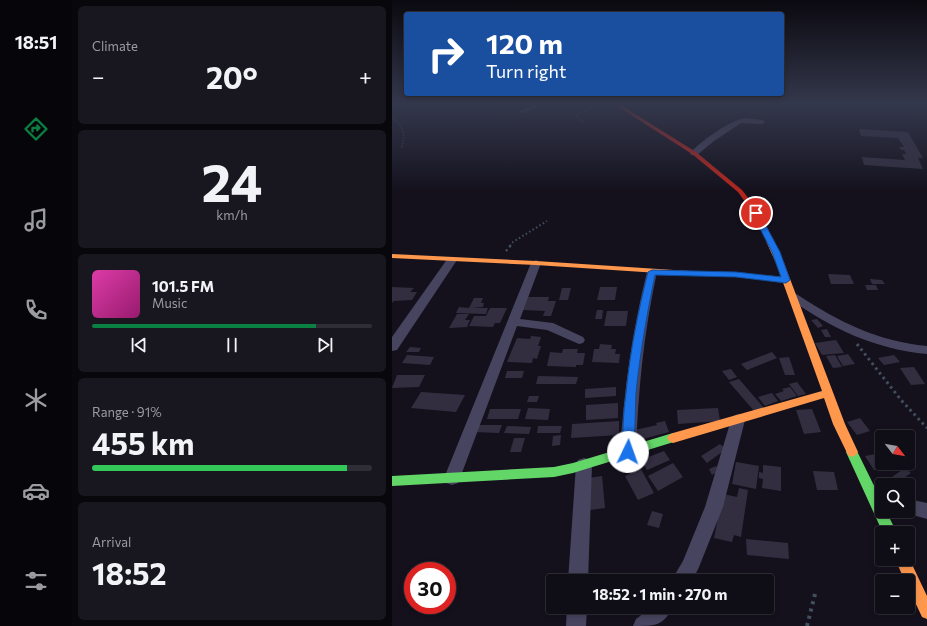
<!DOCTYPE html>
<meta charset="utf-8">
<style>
body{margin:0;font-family:Commissioner,sans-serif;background:#18161f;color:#f1f3f6;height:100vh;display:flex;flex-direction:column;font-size:15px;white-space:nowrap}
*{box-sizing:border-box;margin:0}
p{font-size:13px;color:#9b9ca1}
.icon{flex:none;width:22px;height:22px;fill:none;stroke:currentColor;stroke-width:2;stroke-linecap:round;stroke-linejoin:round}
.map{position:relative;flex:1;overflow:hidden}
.details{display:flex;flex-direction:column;gap:6px;padding:6px;background:#08070c;width:320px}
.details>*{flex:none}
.banner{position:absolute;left:12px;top:12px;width:380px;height:84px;border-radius:4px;box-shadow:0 2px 6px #0003,0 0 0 1px #2f2d35;background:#1a4fa0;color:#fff;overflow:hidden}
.needle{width:26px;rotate:121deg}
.tools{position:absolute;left:483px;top:430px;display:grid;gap:8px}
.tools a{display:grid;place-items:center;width:40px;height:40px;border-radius:4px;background:#0f0d16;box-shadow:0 2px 6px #0003,0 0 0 1px #2f2d35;font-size:20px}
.speed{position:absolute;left:12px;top:562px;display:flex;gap:8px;font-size:20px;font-weight:700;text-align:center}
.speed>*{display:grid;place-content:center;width:52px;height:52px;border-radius:50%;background:#0f0d16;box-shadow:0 2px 6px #0003,0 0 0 1px #2f2d35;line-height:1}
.speed .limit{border:6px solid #d22;background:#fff;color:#111}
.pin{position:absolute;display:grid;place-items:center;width:34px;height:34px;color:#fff;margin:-17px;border:2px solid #fff;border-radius:50%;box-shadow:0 1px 4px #0007}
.me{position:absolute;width:44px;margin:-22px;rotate:3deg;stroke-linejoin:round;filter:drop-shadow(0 0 3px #0008)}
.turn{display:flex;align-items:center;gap:14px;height:84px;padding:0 16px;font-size:18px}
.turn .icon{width:52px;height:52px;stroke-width:2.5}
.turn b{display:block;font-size:28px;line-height:34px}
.big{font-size:30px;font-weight:700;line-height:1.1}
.details .widget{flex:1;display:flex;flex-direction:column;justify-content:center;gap:6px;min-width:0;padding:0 14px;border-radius:6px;background:#18161f}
.details .dial{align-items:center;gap:0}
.dial b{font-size:52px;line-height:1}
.song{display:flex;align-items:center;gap:12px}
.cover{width:48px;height:48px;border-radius:6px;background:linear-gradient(135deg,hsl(320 70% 55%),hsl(320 70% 35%))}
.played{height:4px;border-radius:2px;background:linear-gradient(90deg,#0b8043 80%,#2f2d35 80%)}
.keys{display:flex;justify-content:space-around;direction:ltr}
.heat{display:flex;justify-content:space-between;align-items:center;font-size:22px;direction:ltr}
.charge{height:6px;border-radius:3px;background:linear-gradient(90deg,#34c759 91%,#2f2d35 0)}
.trip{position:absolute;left:154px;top:574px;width:228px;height:40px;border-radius:4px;background:#0f0d16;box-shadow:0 2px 6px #0003,0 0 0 1px #2f2d35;font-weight:700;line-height:40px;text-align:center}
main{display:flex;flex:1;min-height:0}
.dock{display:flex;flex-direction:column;width:72px;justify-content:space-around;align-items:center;background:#060509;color:#9b9ca1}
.dock .icon{width:28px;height:28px}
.dock .current{color:#0b8043}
.dock b{font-size:18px;color:#f1f3f6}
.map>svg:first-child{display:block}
.building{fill:#322e40}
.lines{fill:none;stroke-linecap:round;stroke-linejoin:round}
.path-far4{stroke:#424f5f;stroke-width:1.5;stroke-dasharray:1 2;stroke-linecap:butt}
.path-far3{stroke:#424f5f;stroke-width:2;stroke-dasharray:1.5 2.5;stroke-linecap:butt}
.path-far2{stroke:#424f5f;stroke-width:2.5;stroke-dasharray:2 3;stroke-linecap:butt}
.path-far1{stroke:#424f5f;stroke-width:3;stroke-dasharray:2.5 3.5;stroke-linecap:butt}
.path{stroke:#424f5f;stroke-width:4;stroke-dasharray:3 4.5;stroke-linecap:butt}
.street{fill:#47445f;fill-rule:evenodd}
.fast{fill:#63d668;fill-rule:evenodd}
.slow{fill:#ff974d;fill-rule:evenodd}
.jam{fill:#b3261e;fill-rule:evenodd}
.route{fill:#1a73e8;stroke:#114b97}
</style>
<main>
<nav class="dock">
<b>18:51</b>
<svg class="icon current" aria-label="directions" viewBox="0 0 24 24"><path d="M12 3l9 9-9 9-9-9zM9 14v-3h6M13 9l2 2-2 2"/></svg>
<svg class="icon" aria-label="music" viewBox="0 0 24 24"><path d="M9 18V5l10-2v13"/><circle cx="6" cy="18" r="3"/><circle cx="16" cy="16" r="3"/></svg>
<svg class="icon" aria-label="phone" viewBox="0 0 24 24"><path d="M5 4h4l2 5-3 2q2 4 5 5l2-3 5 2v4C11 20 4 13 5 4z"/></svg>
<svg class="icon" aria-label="climate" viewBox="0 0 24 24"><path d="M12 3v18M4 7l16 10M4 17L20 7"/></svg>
<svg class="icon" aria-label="car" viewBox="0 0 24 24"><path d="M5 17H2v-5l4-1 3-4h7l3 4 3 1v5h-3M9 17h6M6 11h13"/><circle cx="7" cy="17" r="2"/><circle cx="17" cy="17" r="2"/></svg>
<svg class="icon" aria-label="filters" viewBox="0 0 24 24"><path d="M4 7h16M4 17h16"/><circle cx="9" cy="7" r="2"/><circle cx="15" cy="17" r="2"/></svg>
</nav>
<section class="details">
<div class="widget"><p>Climate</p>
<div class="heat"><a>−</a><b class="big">20°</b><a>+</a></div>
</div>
<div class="widget dial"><b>24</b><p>km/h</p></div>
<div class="widget">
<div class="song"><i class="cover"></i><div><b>101.5 FM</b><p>Music</p></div></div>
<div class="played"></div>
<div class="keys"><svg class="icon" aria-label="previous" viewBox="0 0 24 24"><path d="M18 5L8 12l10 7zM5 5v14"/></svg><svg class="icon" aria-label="pause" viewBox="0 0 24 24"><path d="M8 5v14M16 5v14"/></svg><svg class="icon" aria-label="next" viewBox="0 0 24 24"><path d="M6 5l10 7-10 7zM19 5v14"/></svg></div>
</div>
<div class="widget"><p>Range · 91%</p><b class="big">455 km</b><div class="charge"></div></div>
<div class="widget"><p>Arrival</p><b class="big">18:52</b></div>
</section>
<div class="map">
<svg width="535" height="626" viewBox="0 0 535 626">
<rect width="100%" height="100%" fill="#14111d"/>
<g class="building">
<polygon points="467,129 516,132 531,158 526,158 531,169 472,165 470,157 513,160 510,154 514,154 512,150 509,150 507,147 512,147 506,138 469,136"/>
<polygon points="436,274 458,275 462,284 439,284"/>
<polygon points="478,279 490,280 493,284 480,284"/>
<polygon points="473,285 484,285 486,290 475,290"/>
<polygon points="0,287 22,288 18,292 25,292 20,300 2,301 0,303"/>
<polygon points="208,287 225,287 223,300 205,300"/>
<polygon points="170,288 179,288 176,300 167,300"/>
<polygon points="136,297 157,297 156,301 164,301 159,316 151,316 153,311 131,310"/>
<polygon points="82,298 91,298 89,303 92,303 91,307 80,308 96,308 94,314 64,313 67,307 77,308"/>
<polygon points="98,308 115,308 108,323 103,323 101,327 77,326 82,316 94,316"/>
<polygon points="205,310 211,310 210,319 203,319"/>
<polygon points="215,311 236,311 234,326 212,326"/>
<polygon points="65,314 77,314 73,320 78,320 75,327 57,328"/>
<polygon points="425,319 431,326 426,328 419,320"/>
<polygon points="435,329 439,337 433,337 429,330"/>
<polygon points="139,336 149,337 146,346 149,346 145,359 141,358 140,363 115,362 125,338 138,339"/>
<polygon points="444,340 452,353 430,355 423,343"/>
<polygon points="208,344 220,345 219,349 224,349 223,354 228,354 227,363 200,362 202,349 207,349"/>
<polygon points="18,347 29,348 27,352 14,352"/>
<polygon points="171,349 186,349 185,353 193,353 191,365 184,365 184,367 155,366 158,352 170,353"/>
<polygon points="380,352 385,358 355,370 349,364"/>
<polygon points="456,354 463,364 451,366 445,356"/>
<polygon points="15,355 42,357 38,365 10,363"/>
<polygon points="443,355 450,367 441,368 434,356"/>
<polygon points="502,355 508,362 492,365 486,358"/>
<polygon points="397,357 403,375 393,375 387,358"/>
<polygon points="522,367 533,384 519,385 508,368"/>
<polygon points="339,369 345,377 337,380 330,371"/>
<polygon points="115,371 132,371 130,378 113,378"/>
<polygon points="5,375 33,375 27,387 0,388"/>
<polygon points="146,376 186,377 184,384 144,384"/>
<polygon points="347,379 372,408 363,412 337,382"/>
<polygon points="405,382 414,394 406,396 397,384"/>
<polygon points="224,387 224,396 193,398 193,389"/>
<polygon points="398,387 405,396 389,401 383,394 392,391 390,389"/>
<polygon points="29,392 73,395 64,412 19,408"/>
<polygon points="380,393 386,401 373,406 366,397"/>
<polygon points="137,396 147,396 145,402 135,402"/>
<polygon points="226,403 226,418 194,420 194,405"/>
<polygon points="136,408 158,409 156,420 133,419"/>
<polygon points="326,408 328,421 286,424 285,410"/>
<polygon points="98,409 129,409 126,419 95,419"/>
<polygon points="420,409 429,432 412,434 404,410"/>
<polygon points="468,418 478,431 465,435 455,422"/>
<polygon points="227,421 227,435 179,438 180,424"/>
<polygon points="273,421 277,432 247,440 243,430 265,425 264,423"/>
<polygon points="83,425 110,425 107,433 81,432"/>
<polygon points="115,426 139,427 137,434 112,433"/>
<polygon points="146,426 170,426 168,433 145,433"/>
<polygon points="169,435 168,445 160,446 161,436"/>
<polygon points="122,438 133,438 129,452 118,452"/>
<polygon points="328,444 334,449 315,463 309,456"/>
<polygon points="272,451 278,460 255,470 249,460"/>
<polygon points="489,453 490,463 496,463 498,467 482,470 473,456"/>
<polygon points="344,462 367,466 364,489 340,484"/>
<polygon points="281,463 291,477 266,491 256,476"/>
<polygon points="371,465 389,467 389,491 370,488 371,479 367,478 367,472 371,473"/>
<polygon points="324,466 327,471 320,475 317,469"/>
<polygon points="513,468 519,473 506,482 500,477"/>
<polygon points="249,469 262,493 246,500 233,476"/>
<polygon points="421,471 442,472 446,490 425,490"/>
<polygon points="210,476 213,508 198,510 196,478"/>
<polygon points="347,488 356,490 349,537 342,535 340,542 322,538 331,494 345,497"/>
<polygon points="260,511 271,514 267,528 255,525"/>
<polygon points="354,539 396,543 397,559 355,555"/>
</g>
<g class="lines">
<g class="path-far4">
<polyline points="327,104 349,107"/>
<polyline points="0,110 10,104"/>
<path d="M0,118C12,125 14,136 9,149"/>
<polyline points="192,122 183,116 207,104"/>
</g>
<polyline class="path-far3" points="118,246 121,242 155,221"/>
<polyline class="path-far2" points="114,251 119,245"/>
<polyline class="path-far1" points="465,344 509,400 535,428"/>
<polyline class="path" points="415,626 423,594"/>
<g class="street">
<polygon points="143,104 152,104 131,113 126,112"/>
<path d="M353,118L370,120L373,122L370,124L349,123L322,141L305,155H299L298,153C309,141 337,121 353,118Z"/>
<polygon points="60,257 65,260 5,350 0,351 0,337 56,258"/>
<polygon points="144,260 149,263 128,319 161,323 191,337 193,340 191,343 187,344 155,330 125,326 68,478 66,483 60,485 54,483 52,478 139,263"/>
<path d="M260,269L265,272C252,331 246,391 244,452L242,457L236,458L230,457L228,452C232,391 240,331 255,272Z"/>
<path d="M402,293L406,295C447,322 485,341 535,346V354C483,349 440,329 398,299L396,297L398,295Z"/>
<polygon points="346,414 351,416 353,420 331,507 307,567 300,581 279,581 291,561 313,507 339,420 341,416"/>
<polygon points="192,458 198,460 200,465 196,581 176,581 184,465 186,460"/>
<polygon points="516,499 535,503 535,519 510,512 509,511 516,511"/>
<polygon points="175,607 195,607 194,626 174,626"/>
<path d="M260,607H281C271,626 264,626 241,626L244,619Z"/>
</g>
<g class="fast">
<polygon points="294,271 344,273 394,277 398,280 394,283 344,277 297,275 294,275 293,273"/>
<polygon points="281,433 285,435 287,438 285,441 181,473 162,477 0,486 0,476 162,467 181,463"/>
<polygon points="460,447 464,449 490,502 490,511 494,511 505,533 491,533 454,452 456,449"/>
</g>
<g class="slow">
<polygon points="375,239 381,239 392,263 453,424 466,452 464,455 460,457 456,455 441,424 432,398 281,443 277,441 275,438 277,435 281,433 430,391 384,263 374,241"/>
<polygon points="0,254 144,261 297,271 301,273 297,275 144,265 0,258"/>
<polygon points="516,556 535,596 535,619 530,617 516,587 516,581 513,581 503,559 516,559"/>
</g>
<polygon class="jam" points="222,104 227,104 304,152 350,190 368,213 382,241 381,243 375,243 361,213 346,192 300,154"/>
</g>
<linearGradient id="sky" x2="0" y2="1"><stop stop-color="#0b0910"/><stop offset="0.54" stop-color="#34384c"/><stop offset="1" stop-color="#34384c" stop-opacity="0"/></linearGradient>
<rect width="535" height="192" fill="url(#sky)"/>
<path class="route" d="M364,211L367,213L388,252L398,280L394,283L344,277L263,275C255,314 248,353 244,393C243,413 243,432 242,452L240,455L236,457L232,455L230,452C231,432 231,413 234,393C238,352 246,312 256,272L260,270L344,272L389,277L380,252L360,213Z"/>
</svg>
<div class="tools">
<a><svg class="needle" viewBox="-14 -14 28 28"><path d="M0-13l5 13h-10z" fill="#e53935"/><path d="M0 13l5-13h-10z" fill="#9b9ca1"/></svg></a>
<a><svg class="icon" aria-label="search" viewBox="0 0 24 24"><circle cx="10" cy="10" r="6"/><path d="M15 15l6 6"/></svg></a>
<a>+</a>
<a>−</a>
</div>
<div class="speed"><div class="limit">30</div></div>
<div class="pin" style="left:364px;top:213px;background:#d93025"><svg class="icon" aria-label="arrive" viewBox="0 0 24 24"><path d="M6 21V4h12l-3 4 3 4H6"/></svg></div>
<svg class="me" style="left:236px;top:452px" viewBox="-20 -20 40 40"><circle r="19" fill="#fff"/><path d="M0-13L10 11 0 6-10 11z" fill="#1a73e8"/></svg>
<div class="trip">18:52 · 1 min · 270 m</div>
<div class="banner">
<div class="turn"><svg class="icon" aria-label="right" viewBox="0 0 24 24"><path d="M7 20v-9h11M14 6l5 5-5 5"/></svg><div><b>120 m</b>Turn right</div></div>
</div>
</div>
</main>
